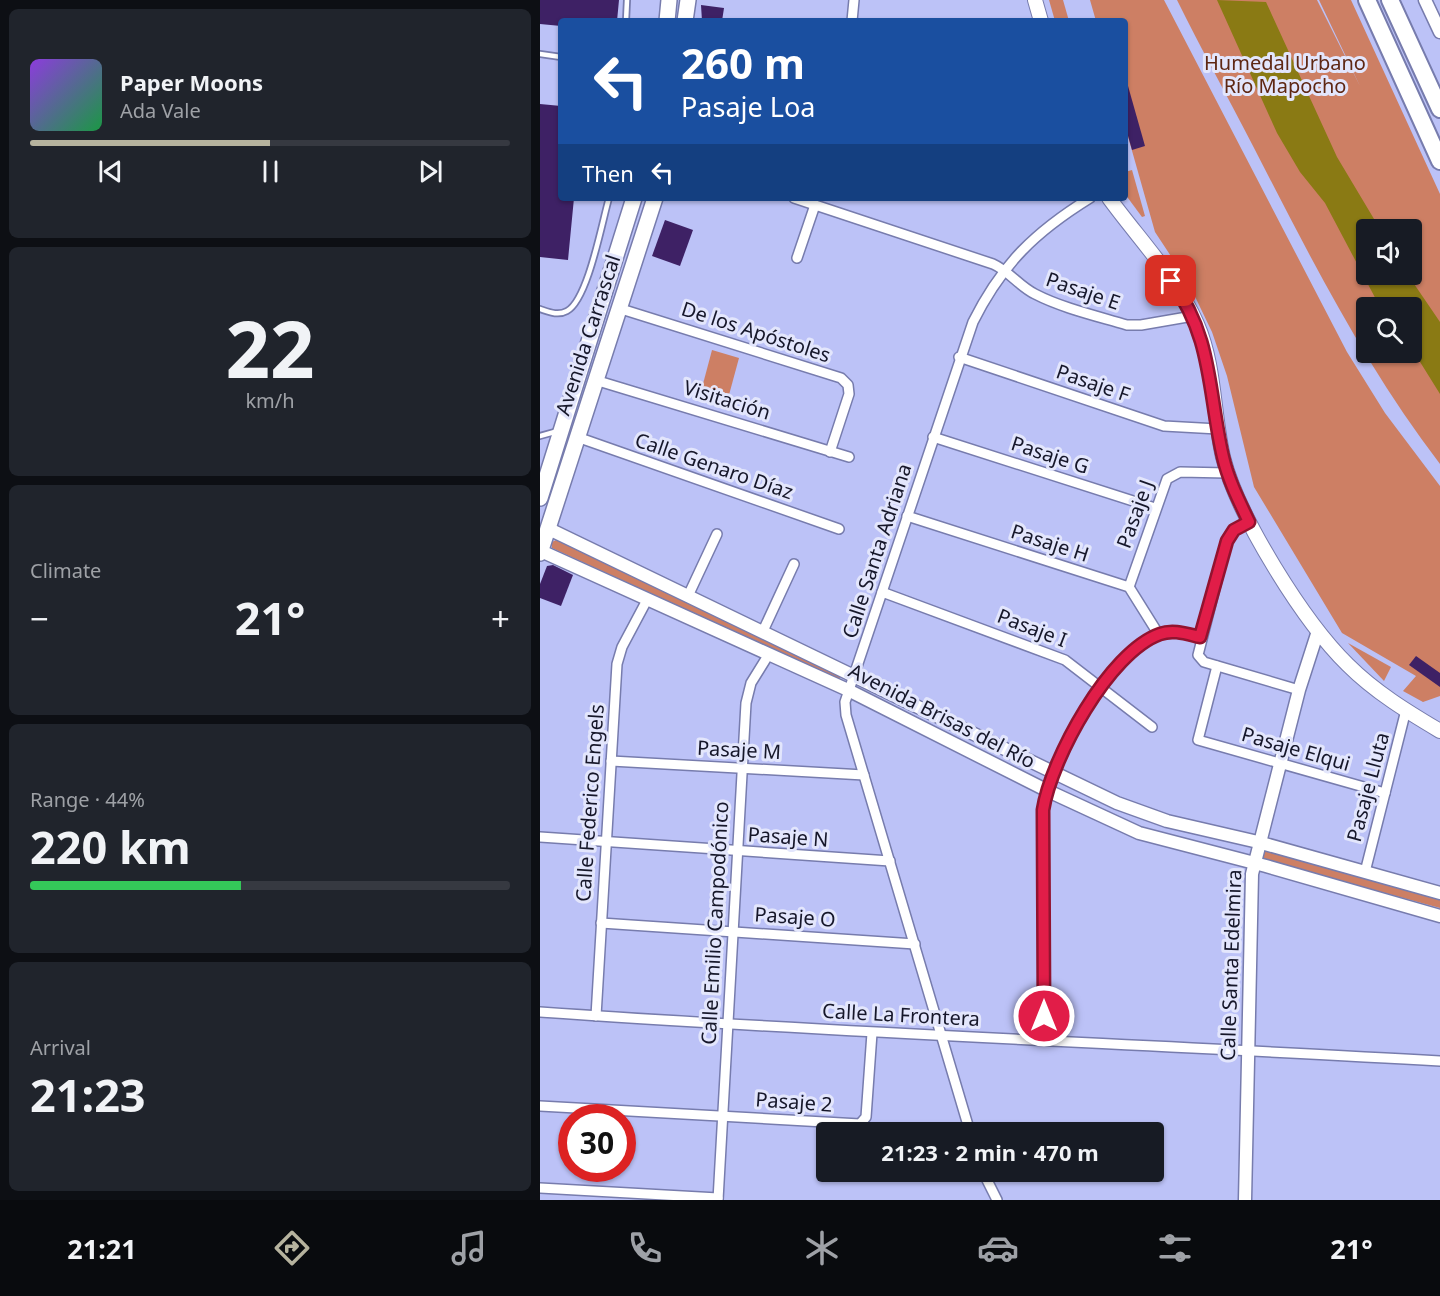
<!DOCTYPE html>
<meta charset="utf-8">
<style>
body{margin:0;font-family:"Noto Sans",sans-serif;background:#20242c;color:#f1f3f6;height:100vh;display:flex;flex-direction:column;font-size:22px;white-space:nowrap}
*{box-sizing:border-box;margin:0}
p{font-size:20px;color:#9ea1a6}
.icon{flex:none;width:33px;height:33px;fill:none;stroke:currentColor;stroke-width:2;stroke-linecap:round;stroke-linejoin:round}
.map{position:relative;flex:1;overflow:hidden}
.sheet{display:flex;flex-direction:column;gap:9px;padding:9px;background:#0d0f14;width:540px}
.sheet>*{flex:none}
.hud{position:absolute;left:18px;top:18px;width:570px;height:183px;border-radius:6px;box-shadow:0 2px 4px #0004;background:#1a4fa0;color:#fff;overflow:hidden}
.tools{position:absolute;left:816px;top:219px;display:grid;gap:12px}
.tools a{display:grid;place-items:center;width:66px;height:66px;border-radius:6px;background:#171b24;box-shadow:0 2px 4px #0004;font-size:30px}
.speed{position:absolute;left:18px;top:1104px;display:flex;gap:12px;font-size:30px;font-weight:700;text-align:center}
.speed>*{display:grid;place-content:center;width:78px;height:78px;border-radius:50%;background:#171b24;box-shadow:0 2px 4px #0004;line-height:1}
.speed .limit{border:9px solid #d22;background:#fff;color:#111}
.pin{position:absolute;display:grid;place-items:center;width:51px;height:51px;color:#fff;margin:-26px;border-radius:12px;box-shadow:0 3px 9px #0006}
.me{position:absolute;width:66px;margin:-33px;rotate:0deg;stroke-linejoin:round;filter:drop-shadow(0 0 4px #0008)}
.turn{display:flex;align-items:center;gap:21px;height:126px;padding:0 24px;font-size:27px}
.turn .icon{width:78px;height:78px;stroke-width:2.5}
.turn b{display:block;font-size:42px;line-height:51px}
.then{display:flex;align-items:center;height:57px;padding:0 24px;background:#0003;gap:12px;font-size:22px}
.big{font-size:45px;font-weight:700;line-height:1.1}
.sheet .card{flex:1;display:flex;flex-direction:column;justify-content:center;gap:9px;min-width:0;padding:0 21px;border-radius:9px;background:#20242c}
.sheet .dial{align-items:center;gap:0}
.dial b{font-size:78px;line-height:1}
.song{display:flex;align-items:center;gap:18px}
.cover{width:72px;height:72px;border-radius:9px;background:linear-gradient(135deg,hsl(270 70% 55%),hsl(140 70% 35%))}
.played{height:6px;border-radius:3px;background:linear-gradient(90deg,#b6b39e 50%,#363941 50%)}
.keys{display:flex;justify-content:space-around;direction:ltr}
.heat{display:flex;justify-content:space-between;align-items:center;font-size:33px;direction:ltr}
.charge{height:9px;border-radius:4px;background:linear-gradient(90deg,#34c759 44%,#363941 0)}
.trip{position:absolute;left:276px;top:1122px;width:348px;height:60px;border-radius:6px;background:#171b24;box-shadow:0 2px 4px #0004;font-weight:700;line-height:60px;text-align:center}
.menu{display:flex;height:96px;justify-content:space-around;align-items:center;background:#090b0e;color:#9ea1a6}
.menu .icon{width:42px;height:42px}
.menu .active{color:#b6b39e}
.menu b{font-size:27px;color:#f1f3f6}
main{display:flex;flex:1;min-height:0}
.map>svg:first-child{display:block}
.green{fill:#cd7f64;fill-rule:evenodd}
.water{fill:#8a7a14}
.building{fill:#3e2165}
.lines{fill:none;stroke-linecap:round;stroke-linejoin:round}
.service-casing{stroke:#777cad;stroke-width:8}
.minor-casing{stroke:#777cad;stroke-width:12}
.tertiary-casing{stroke:#777cad;stroke-width:15}
.secondary-casing{stroke:#777cad;stroke-width:16}
.primary-casing{stroke:#777cad;stroke-width:18}
.motorway-casing{stroke:#777cad;stroke-width:20}
.service{stroke:#fff;stroke-width:4.5}
.minor{stroke:#fff;stroke-width:9}
.tertiary{stroke:#fff;stroke-width:12}
.secondary{stroke:#fff;stroke-width:14}
.primary{stroke:#fff;stroke-width:15}
.motorway{stroke:#fff;stroke-width:16}
.route-casing{stroke:#92132f;stroke-width:15}
.route{stroke:#e11d48;stroke-width:10}
.labels{text-anchor:middle;stroke-width:6;stroke-linejoin:round;paint-order:stroke}
.park-label{font-size:20px;fill:#5e2713;stroke:#e3e6fc}
.street-label{font-size:20px;fill:#16172a;stroke:#e3e6fc}
</style>
<main>
<section class="sheet">
<div class="card">
<div class="song"><i class="cover"></i><div><b>Paper Moons</b><p>Ada Vale</p></div></div>
<div class="played"></div>
<div class="keys"><svg class="icon" aria-label="previous" viewBox="0 0 24 24"><path d="M18 5L8 12l10 7zM5 5v14"/></svg><svg class="icon" aria-label="pause" viewBox="0 0 24 24"><path d="M8 5v14M16 5v14"/></svg><svg class="icon" aria-label="next" viewBox="0 0 24 24"><path d="M6 5l10 7-10 7zM19 5v14"/></svg></div>
</div>
<div class="card dial"><b>22</b><p>km/h</p></div>
<div class="card"><p>Climate</p>
<div class="heat"><a>−</a><b class="big">21°</b><a>+</a></div>
</div>
<div class="card"><p>Range · 44%</p><b class="big">220 km</b><div class="charge"></div></div>
<div class="card"><p>Arrival</p><b class="big">21:23</b></div>
</section>
<div class="map">
<svg width="900" height="1200" viewBox="0 0 900 1200">
<rect width="100%" height="100%" fill="#bcc2f7"/>
<g class="green">
<polygon points="509,0 523,0 529,21 515,21"/>
<polygon points="550,0 624,0 807,352 845,413 900,486 900,696 883,702 863,691 876,676 802,633 714,487 687,376 672,332 648,282 615,232 585,126 585,21 556,21"/>
<path d="M637,0H777L820,86L779,0H811L900,194V464C825,366 769,255 713,146C688,97 661,49 637,0ZM826,230H872V274H826ZM826,308H872V352H826Z"/>
<polygon points="592,170 605,216 602,217 585,194 585,172"/>
<polygon points="172,350 199,358 186,406 159,399"/>
<polygon points="16,540 301,675 299,680 12,548 12,542"/>
<polygon points="808,643 851,667 844,681"/>
<polygon points="725,851 900,900 900,908 724,860 721,858"/>
</g>
<polygon class="water" points="677,0 726,2 797,157 840,229 826,230 826,274 868,275 900,322 900,394 872,349 872,308 840,307 785,203 760,172 737,133"/>
<g class="building">
<polygon points="0,0 79,0 77,21 21,21 21,26 0,24"/>
<polygon points="161,5 184,8 182,21 162,21"/>
<polygon points="588,86 605,146 592,150 585,125 585,87"/>
<polygon points="0,104 21,106 21,198 34,198 28,260 0,257"/>
<polygon points="125,220 153,230 140,266 112,256"/>
<polygon points="13,565 33,575 21,606 0,598 0,584 7,566"/>
<polygon points="876,656 900,673 900,687 869,665"/>
</g>
<g class="lines">
<g class="service-casing">
<g id="service">
<polyline points="86,21 87,0"/>
<polyline points="0,54 21,57"/>
<path d="M0,309C9,312 18,316 27,311C48,300 62,222 69,198"/>
<polyline points="0,436 18,431"/>
</g>
</g>
<g class="minor-casing">
<g id="minor">
<polyline points="312,21 314,0"/>
<path d="M254,198L453,264C469,271 479,286 495,294C522,308 557,316 587,325H601L653,316"/>
<polyline points="257,258 275,205"/>
<polyline points="78,308 301,378 308,385 309,394 290,452"/>
<polyline points="419,357 624,426 678,429"/>
<polyline points="55,380 309,457"/>
<polyline points="37,437 299,529"/>
<polyline points="393,437 615,508"/>
<polyline points="367,516 589,587 619,635"/>
<polyline points="709,522 694,530 687,541 658,655 664,662 759,690"/>
<polyline points="589,587 627,479 640,472 687,473"/>
<polyline points="342,592 525,660 612,727"/>
<polyline points="148,596 177,534"/>
<polyline points="223,631 254,564"/>
<polyline points="677,666 658,740 845,793"/>
<polyline points="71,761 324,775"/>
<polyline points="0,837 350,861"/>
<polyline points="825,872 866,710"/>
<polyline points="61,923 375,944"/>
<path d="M0,1012C300,1033 600,1044 900,1061"/>
<polyline points="56,1016 77,664 82,647 107,600"/>
<path d="M504,1039L503,810C511,759 569,653 620,634C633,629 647,634 661,637"/>
<polyline points="0,1106 320,1124 326,1117 332,1033"/>
<path d="M430,1132L306,715L305,702L433,322C462,264 495,232 550,198"/>
<polyline points="443,1172 457,1200"/>
<polyline points="0,1188 178,1198"/>
<polyline points="178,1200 206,703 211,683 229,654"/>
</g>
</g>
<g class="tertiary-casing">
<g id="tertiary">
<polyline points="885,0 900,32"/>
<polyline points="9,529 577,803 627,821 718,842 900,893"/>
<polyline points="1,551 308,690 506,790 599,833 726,866 900,916"/>
<polyline points="705,1200 712,874 759,690 778,631"/>
</g>
</g>
<g class="secondary-casing">
<g id="secondary">
<polyline points="495,0 501,21"/>
<path d="M569,198C598,238 637,278 657,324C675,365 673,413 683,457C698,517 764,622 808,665C835,692 868,712 900,731"/>
</g>
</g>
<g class="primary-casing">
<g id="primary">
<polyline points="127,21 129,0"/>
<polyline points="145,21 148,0"/>
<polyline points="0,498 94,198"/>
<polyline points="0,553 115,198"/>
</g>
</g>
<g class="motorway-casing">
<g id="motorway">
<polyline points="827,0 900,161"/>
<polyline points="850,0 900,109"/>
</g>
</g>
<use href="#service" class="service"/>
<use href="#minor" class="minor"/>
<use href="#tertiary" class="tertiary"/>
<use href="#secondary" class="secondary"/>
<use href="#primary" class="primary"/>
<use href="#motorway" class="motorway"/>
</g>
<g class="lines">
<g class="route-casing">
<path id="route" d="M504,1016L503,810C511,759 569,652 620,634C633,629 647,634 660,637L687,541L694,530L709,522C699,501 688,479 683,457C668,393 673,337 631,281"/>
</g>
<use href="#route" class="route"/>
</g>
<g class="labels">
<g class="park-label">
<text x="745" y="70">Humedal Urbano<tspan x="745" dy="23">Río Mapocho</tspan></text>
</g>
<g class="street-label">
<text transform="translate(543 291) rotate(19)" y="7">Pasaje E</text>
<text transform="translate(216 332) rotate(18)" y="7">De los Apóstoles</text>
<text transform="translate(48 335) rotate(-72)" y="7">Avenida Carrascal</text>
<text transform="translate(553 383) rotate(19)" y="7">Pasaje F</text>
<text transform="translate(187 400) rotate(17)" y="7">Visitación</text>
<text transform="translate(510 455) rotate(18)" y="7">Pasaje G</text>
<text transform="translate(174 466) rotate(19)" y="7">Calle Genaro Díaz</text>
<text transform="translate(595 514) rotate(-70)" y="7">Pasaje J</text>
<text transform="translate(510 543) rotate(18)" y="7">Pasaje H</text>
<text transform="translate(337 551) rotate(-72)" y="7">Calle Santa Adriana</text>
<text transform="translate(492 628) rotate(21)" y="7">Pasaje I</text>
<text transform="translate(402 716) rotate(27)" y="7">Avenida Brisas del Río</text>
<text transform="translate(756 749) rotate(16)" y="7">Pasaje Elqui</text>
<text transform="translate(199 750) rotate(3)" y="7">Pasaje M</text>
<text transform="translate(828 787) rotate(-75)" y="7">Pasaje Lluta</text>
<text transform="translate(50 803) rotate(-86)" y="7">Calle Federico Engels</text>
<text transform="translate(248 837) rotate(4)" y="7">Pasaje N</text>
<text transform="translate(255 917) rotate(4)" y="7">Pasaje O</text>
<text transform="translate(175 923) rotate(-87)" y="7">Calle Emilio Campodónico</text>
<text transform="translate(691 965) rotate(-88)" y="7">Calle Santa Edelmira</text>
<text transform="translate(361 1015) rotate(3)" y="7">Calle La Frontera</text>
<text transform="translate(254 1102) rotate(4)" y="7">Pasaje 2</text>
</g>
</g>
</svg>
<div class="tools">
<a><svg class="icon" aria-label="sound" viewBox="0 0 24 24"><path d="M4 9h4l5-4v14l-5-4H4zM17 9q2 3 0 6"/></svg></a>
<a><svg class="icon" aria-label="search" viewBox="0 0 24 24"><circle cx="10" cy="10" r="6"/><path d="M15 15l6 6"/></svg></a>
</div>
<div class="speed"><div class="limit">30</div></div>
<div class="pin" style="left:631px;top:281px;background:#d93025"><svg class="icon" aria-label="arrive" viewBox="0 0 24 24"><path d="M6 21V4h12l-3 4 3 4H6"/></svg></div>
<svg class="me" style="left:504px;top:1016px" viewBox="-20 -20 40 40"><circle r="17" fill="#e11d48" stroke="#fff" stroke-width="3"/><path d="M0-11L8 9 0 5-8 9z" fill="#fff"/></svg>
<div class="trip">21:23 · 2 min · 470 m</div>
<div class="hud">
<div class="turn"><svg class="icon" aria-label="left" viewBox="0 0 24 24"><path d="M17 20v-9H6M10 6l-5 5 5 5"/></svg><div><b>260 m</b>Pasaje Loa</div></div>
<div class="then">Then<svg class="icon" aria-label="left" viewBox="0 0 24 24"><path d="M17 20v-9H6M10 6l-5 5 5 5"/></svg></div>
</div>
</div>
</main>
<nav class="menu">
<b>21:21</b>
<svg class="icon active" aria-label="directions" viewBox="0 0 24 24"><path d="M12 3l9 9-9 9-9-9zM9 14v-3h6M13 9l2 2-2 2"/></svg>
<svg class="icon" aria-label="music" viewBox="0 0 24 24"><path d="M9 18V5l10-2v13"/><circle cx="6" cy="18" r="3"/><circle cx="16" cy="16" r="3"/></svg>
<svg class="icon" aria-label="phone" viewBox="0 0 24 24"><path d="M5 4h4l2 5-3 2q2 4 5 5l2-3 5 2v4C11 20 4 13 5 4z"/></svg>
<svg class="icon" aria-label="climate" viewBox="0 0 24 24"><path d="M12 3v18M4 7l16 10M4 17L20 7"/></svg>
<svg class="icon" aria-label="car" viewBox="0 0 24 24"><path d="M5 17H2v-5l4-1 3-4h7l3 4 3 1v5h-3M9 17h6M6 11h13"/><circle cx="7" cy="17" r="2"/><circle cx="17" cy="17" r="2"/></svg>
<svg class="icon" aria-label="filters" viewBox="0 0 24 24"><path d="M4 7h16M4 17h16"/><circle cx="9" cy="7" r="2"/><circle cx="15" cy="17" r="2"/></svg>
<b>21°</b>
</nav>
